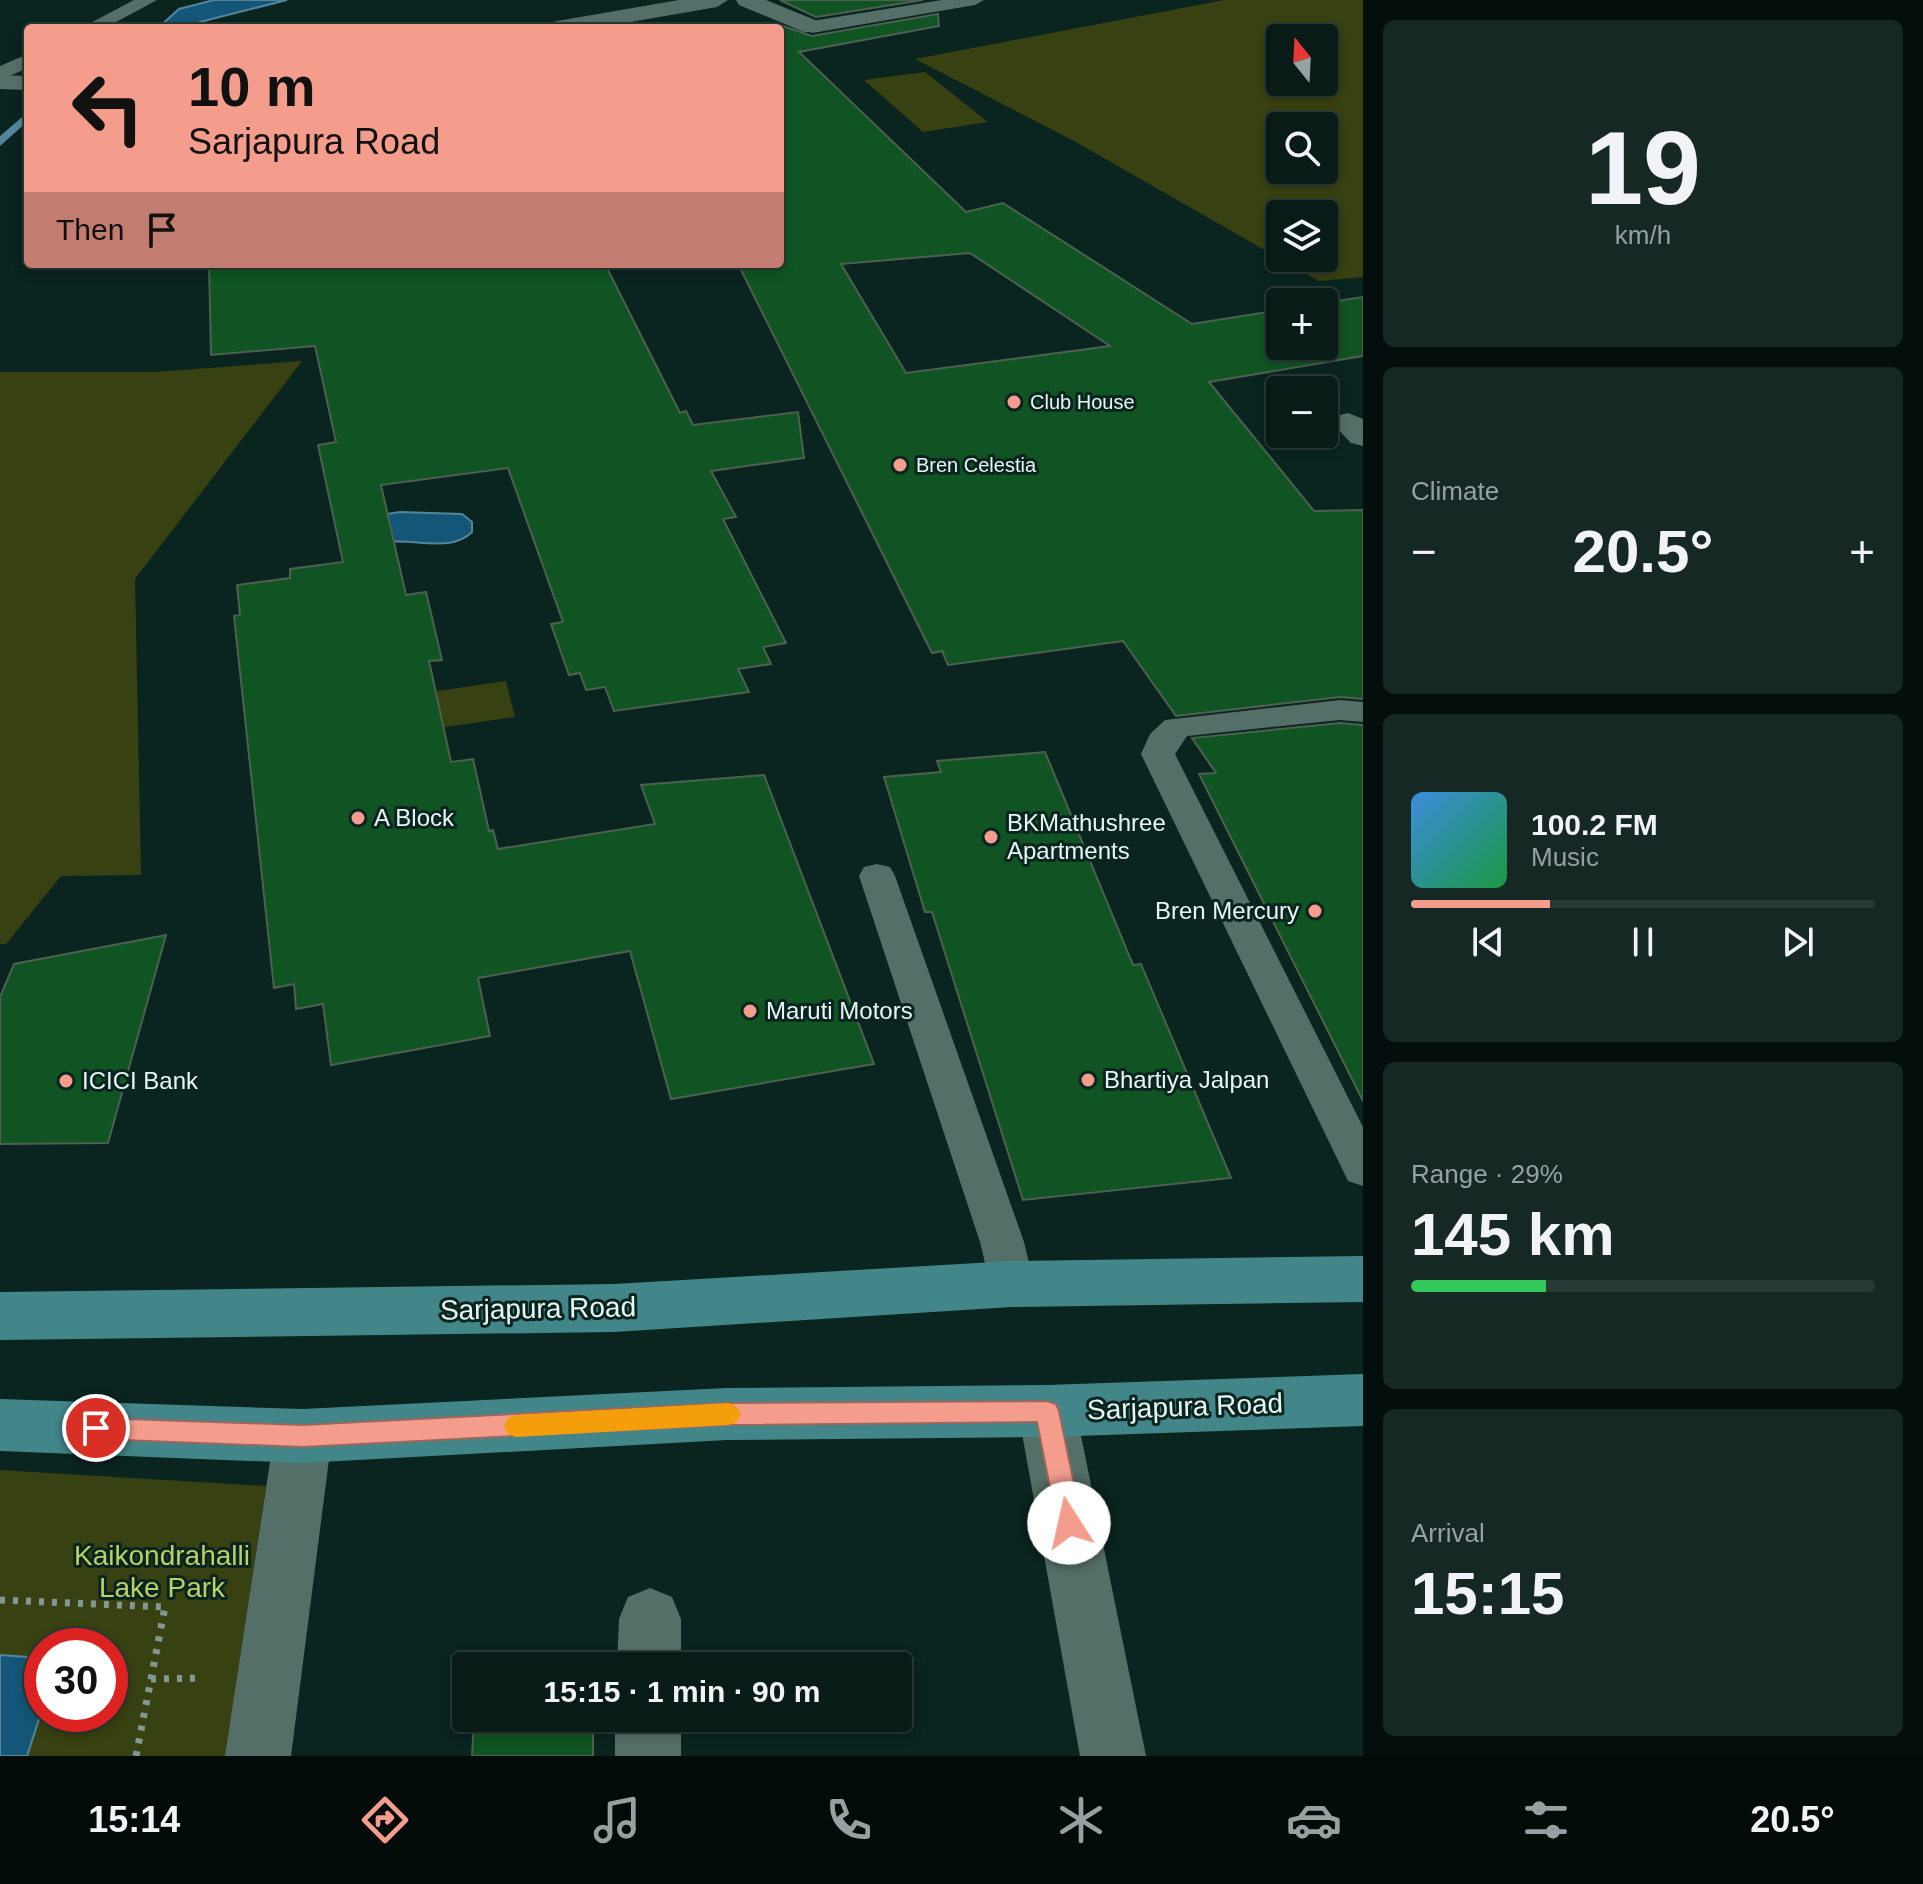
<!DOCTYPE html>
<meta charset="utf-8">
<style>
body{margin:0;font-family:Arial,sans-serif;background:#162824;color:#f1f3f6;height:100vh;display:flex;flex-direction:column;font-size:30px;white-space:nowrap}
*{box-sizing:border-box;margin:0}
p{font-size:26px;color:#98a1a1}
.icon{flex:none;width:44px;height:44px;fill:none;stroke:currentColor;stroke-width:2;stroke-linecap:round;stroke-linejoin:round}
.map{position:relative;flex:1;overflow:hidden}
.side{display:flex;flex-direction:column;gap:20px;padding:20px;background:#040f0d;width:560px}
.side>*{flex:none}
.banner{position:absolute;left:24px;top:24px;width:760px;height:244px;border-radius:8px;box-shadow:0 4px 12px #0003,0 0 0 2px #293936;background:#f49d8d;color:#111;overflow:hidden}
.needle{width:52px;rotate:342deg}
.controls{position:absolute;left:1266px;top:24px;display:grid;gap:16px}
.controls a{display:grid;place-items:center;width:72px;height:72px;border-radius:8px;background:#081b17;box-shadow:0 4px 12px #0003,0 0 0 2px #293936;font-size:40px}
.speed{position:absolute;left:24px;top:1628px;display:flex;gap:16px;font-size:40px;font-weight:700;text-align:center}
.speed>*{display:grid;place-content:center;width:104px;height:104px;border-radius:50%;background:#081b17;box-shadow:0 4px 12px #0003,0 0 0 2px #293936;line-height:1}
.speed .limit{border:12px solid #d22;background:#fff;color:#111}
.pin{position:absolute;display:grid;place-items:center;width:68px;height:68px;color:#fff;margin:-34px;border:4px solid #fff;border-radius:50%;box-shadow:0 2px 8px #0007}
.me{position:absolute;width:88px;margin:-44px;rotate:350deg;stroke-linejoin:round;filter:drop-shadow(0 0 6px #0008)}
.turn{display:flex;align-items:center;gap:28px;height:168px;padding:0 32px;font-size:36px}
.turn .icon{width:104px;height:104px;stroke-width:2.5}
.turn b{display:block;font-size:56px;line-height:68px}
.then{display:flex;align-items:center;height:76px;padding:0 32px;background:#0003;gap:16px;font-size:30px}
.big{font-size:60px;font-weight:600;line-height:1.1}
.side .tile{flex:1;display:flex;flex-direction:column;justify-content:center;gap:12px;min-width:0;padding:0 28px;border-radius:12px;background:#162824}
.side .dial{align-items:center;gap:0}
.dial b{font-size:104px;line-height:1}
.song{display:flex;align-items:center;gap:24px}
.cover{width:96px;height:96px;border-radius:12px;background:linear-gradient(135deg,hsl(210 70% 55%),hsl(140 70% 35%))}
.played{height:8px;border-radius:4px;background:linear-gradient(90deg,#f49d8d 30%,#293936 30%)}
.keys{display:flex;justify-content:space-around;direction:ltr}
.heat{display:flex;justify-content:space-between;align-items:center;font-size:44px;direction:ltr}
.charge{height:12px;border-radius:6px;background:linear-gradient(90deg,#34c759 29%,#293936 0)}
.trip{position:absolute;left:452px;top:1652px;width:460px;height:80px;border-radius:8px;background:#081b17;box-shadow:0 4px 12px #0003,0 0 0 2px #293936;font-weight:600;line-height:80px;text-align:center}
.menu{display:flex;height:128px;justify-content:space-around;align-items:center;background:#030b09;color:#98a1a1}
.menu .icon{width:56px;height:56px}
.menu .active{color:#f49d8d}
.menu b{font-size:36px;color:#f1f3f6}
main{display:flex;flex:1;min-height:0}
.map>svg:first-child{display:block}
.green{fill:#384111;fill-rule:evenodd}
.water{fill:#145677;stroke:#53869c;stroke-width:2}
.lines{fill:none;stroke-linecap:round;stroke-linejoin:round}
.stream{fill:#53869c;fill-rule:evenodd}
.building{fill:#0f5422;stroke:#4e6050;stroke-width:2;fill-rule:evenodd}
.path{stroke:#839793;stroke-width:7;stroke-dasharray:5 8;stroke-linecap:butt}
.lane{fill:#546f68;fill-rule:evenodd}
.street{fill:#546f68;fill-rule:evenodd}
.primary{fill:#43868a;fill-rule:evenodd}
.route{fill:#f49d8d;stroke:#9f665c;stroke-width:2}
.slow{fill:#f59e0b}
.poi-dot{fill:#f49d8d;stroke:#0a241f;stroke-width:3}
.labels{text-anchor:middle;stroke-width:6;stroke-linejoin:round;paint-order:stroke}
.far-poi-label{font-size:20px;fill:#e7f6f2;stroke:#0a241f;text-anchor:start}
.poi-label{font-size:24px;fill:#e7f6f2;stroke:#0a241f;text-anchor:start}
.near-street-label{font-size:28px;fill:#e7f6f2;stroke:#0a241f}
.near-park-label{font-size:28px;fill:#bbd067;stroke:#0a241f}
</style>
<main>
<div class="map">
<svg width="1363" height="1756" viewBox="0 0 1363 1756">
<rect width="100%" height="100%" fill="#0a241f"/>
<g class="green">
<path d="M1224,0H1363V277L1319,281L1074,141L915,59ZM1324,38V82H1280V38ZM1324,126V170H1280V126ZM1324,214V258H1280V214Z"/>
<polygon points="925,72 988,122 923,132 864,80"/>
<polygon points="302,361 135,579 141,875 61,876 6,944 0,944 0,372 154,372"/>
<polygon points="506,681 515,717 438,728 430,692"/>
<path d="M0,1470L266,1486L226,1756H0ZM42,1646H110V1714H42Z"/>
</g>
<g class="water">
<polygon points="214,0 287,0 200,22 193,28 158,28 179,9"/>
<path d="M400,512L462,514L472,522V532C449,555 408,535 375,544L366,517Z"/>
<polygon points="0,1655 42,1658 42,1710 27,1756 0,1756"/>
</g>
<g class="lines">
<polygon class="stream" points="28,112 28,121 0,146 0,136"/>
</g>
<g class="building">
<polygon points="780,0 923,0 816,17"/>
<path d="M938,14L939,26L799,52L966,212L1003,203L1192,324L1280,310V346H1324V303L1363,297V356L1209,382L1314,511L1363,510V699L1340,697L1176,716L1123,641L948,665L942,651L932,653L738,264H780V25L812,36ZM970,253L1110,346L906,373L841,264Z"/>
<polygon points="209,264 605,264 680,413 686,411 693,425 798,412 804,458 711,471 736,517 723,519 786,643 763,647 771,664 738,669 749,692 614,711 605,687 586,690 580,673 569,675 551,624 563,622 508,468 381,485 406,595 426,592 442,660 429,661 451,762 473,759 489,831 493,830 498,849 655,824 641,785 764,775 874,1064 671,1099 630,951 478,978 490,1036 331,1065 323,1004 296,1009 294,984 274,988 234,616 240,615 237,585 290,578 290,569 343,562 318,445 336,442 315,346 211,355"/>
<polygon points="1340,723 1363,725 1363,1101 1199,774 1216,773 1192,738"/>
<polygon points="1045,752 1133,965 1141,964 1231,1178 1023,1200 932,912 925,912 884,777 941,772 937,761"/>
<polygon points="166,935 108,1143 0,1144 0,997 14,964"/>
<polygon points="594,1658 594,1666 477,1666 477,1661"/>
<polygon points="474,1718 593,1718 593,1756 472,1756"/>
</g>
<g class="lines">
<g class="path">
<polyline points="0,1600 165,1607 136,1756"/>
<polyline points="151,1679 202,1678"/>
</g>
<g class="lane">
<polygon points="134,0 157,0 105,28 81,28"/>
<polygon points="942,0 984,0 975,5 812,33 803,27 812,21"/>
<polygon points="28,54 28,68 0,80 0,66"/>
<polygon points="1340,700 1363,702 1363,722 1340,720 1187,736 1175,754 1363,1127 1363,1186 1348,1181 1141,754 1150,734 1165,720"/>
<polygon points="877,864 890,867 895,876 1024,1242 1034,1284 1028,1297 1012,1303 996,1297 990,1284 980,1242 859,876 864,867"/>
</g>
<g class="street">
<polygon points="679,0 728,0 717,7 596,28 546,28 549,23 557,21"/>
<polygon points="736,0 766,0 820,22 823,27 820,32 804,32 739,5"/>
<polygon points="0,75 28,76 28,90 0,89"/>
<polygon points="1348,413 1363,419 1363,446 1351,443 1332,423 1336,416"/>
<polygon points="1047,1385 1067,1393 1076,1411 1146,1756 1080,1756 1018,1411 1027,1393"/>
<polygon points="303,1409 323,1417 332,1436 291,1756 225,1756 274,1436 283,1417"/>
<polygon points="650,1588 672,1597 681,1619 681,1666 617,1666 619,1619 628,1597"/>
<rect x="615" y="1718" width="66" height="38"/>
</g>
<g class="primary">
<polygon points="1363,1256 1363,1302 1012,1307 614,1332 0,1340 0,1292 614,1284 1012,1261"/>
<polygon points="1363,1374 1363,1426 1047,1437 727,1440 303,1463 0,1451 0,1399 303,1409 727,1388 1047,1385"/>
</g>
</g>
<polygon class="route" points="1047,1401 1056,1404 1059,1411 1082,1523 1078,1531 1069,1535 1061,1531 1057,1523 1037,1422 727,1425 303,1447 96,1439 88,1436 84,1428 88,1421 96,1418 303,1425 727,1403"/>
<polygon class="slow" points="729,1403 737,1407 741,1414 737,1422 729,1425 516,1437 508,1434 504,1426 508,1418 516,1415"/>
<g class="poi-dot">
<circle cx="1014" cy="402" r="8"/>
<circle cx="900" cy="465" r="8"/>
<circle cx="358" cy="818" r="8"/>
<circle cx="991" cy="837" r="8"/>
<circle cx="1315" cy="911" r="8"/>
<circle cx="750" cy="1011" r="8"/>
<circle cx="1088" cy="1080" r="8"/>
<circle cx="66" cy="1081" r="8"/>
</g>
<g class="labels">
<g class="far-poi-label">
<text x="1030" y="409">Club House</text>
<text x="916" y="472">Bren Celestia</text>
</g>
<g class="poi-label">
<text x="374" y="826">A Block</text>
<text x="1007" y="831">BKMathushree<tspan x="1007" dy="28">Apartments</tspan></text>
<text x="1299" y="919" text-anchor="end">Bren Mercury</text>
<text x="766" y="1019">Maruti Motors</text>
<text x="1104" y="1088">Bhartiya Jalpan</text>
<text x="82" y="1089">ICICI Bank</text>
</g>
<g class="near-street-label">
<text transform="translate(538 1308) rotate(-1)" y="10">Sarjapura Road</text>
<text transform="translate(1185 1406) rotate(-2)" y="10">Sarjapura Road</text>
</g>
<g class="near-park-label">
<text x="162" y="1565">Kaikondrahalli<tspan x="162" dy="32">Lake Park</tspan></text>
</g>
</g>
</svg>
<div class="controls">
<a><svg class="needle" viewBox="-14 -14 28 28"><path d="M0-13l5 13h-10z" fill="#e53935"/><path d="M0 13l5-13h-10z" fill="#98a1a1"/></svg></a>
<a><svg class="icon" aria-label="search" viewBox="0 0 24 24"><circle cx="10" cy="10" r="6"/><path d="M15 15l6 6"/></svg></a>
<a><svg class="icon" aria-label="layers" viewBox="0 0 24 24"><path d="M12 4l9 5-9 5-9-5zM3 14l9 5 9-5"/></svg></a>
<a>+</a>
<a>−</a>
</div>
<div class="speed"><div class="limit">30</div></div>
<div class="pin" style="left:96px;top:1428px;background:#d93025"><svg class="icon" aria-label="arrive" viewBox="0 0 24 24"><path d="M6 21V4h12l-3 4 3 4H6"/></svg></div>
<svg class="me" style="left:1069px;top:1523px" viewBox="-20 -20 40 40"><circle r="19" fill="#fff"/><path d="M0-13L10 11 0 6-10 11z" fill="#f49d8d"/></svg>
<div class="trip">15:15 · 1 min · 90 m</div>
<div class="banner">
<div class="turn"><svg class="icon" aria-label="left" viewBox="0 0 24 24"><path d="M17 20v-9H6M10 6l-5 5 5 5"/></svg><div><b>10 m</b>Sarjapura Road</div></div>
<div class="then">Then<svg class="icon" aria-label="arrive" viewBox="0 0 24 24"><path d="M6 21V4h12l-3 4 3 4H6"/></svg></div>
</div>
</div>
<section class="side">
<div class="tile dial"><b>19</b><p>km/h</p></div>
<div class="tile"><p>Climate</p>
<div class="heat"><a>−</a><b class="big">20.5°</b><a>+</a></div>
</div>
<div class="tile">
<div class="song"><i class="cover"></i><div><b>100.2 FM</b><p>Music</p></div></div>
<div class="played"></div>
<div class="keys"><svg class="icon" aria-label="previous" viewBox="0 0 24 24"><path d="M18 5L8 12l10 7zM5 5v14"/></svg><svg class="icon" aria-label="pause" viewBox="0 0 24 24"><path d="M8 5v14M16 5v14"/></svg><svg class="icon" aria-label="next" viewBox="0 0 24 24"><path d="M6 5l10 7-10 7zM19 5v14"/></svg></div>
</div>
<div class="tile"><p>Range · 29%</p><b class="big">145 km</b><div class="charge"></div></div>
<div class="tile"><p>Arrival</p><b class="big">15:15</b></div>
</section>
</main>
<nav class="menu">
<b>15:14</b>
<svg class="icon active" aria-label="directions" viewBox="0 0 24 24"><path d="M12 3l9 9-9 9-9-9zM9 14v-3h6M13 9l2 2-2 2"/></svg>
<svg class="icon" aria-label="music" viewBox="0 0 24 24"><path d="M9 18V5l10-2v13"/><circle cx="6" cy="18" r="3"/><circle cx="16" cy="16" r="3"/></svg>
<svg class="icon" aria-label="phone" viewBox="0 0 24 24"><path d="M5 4h4l2 5-3 2q2 4 5 5l2-3 5 2v4C11 20 4 13 5 4z"/></svg>
<svg class="icon" aria-label="climate" viewBox="0 0 24 24"><path d="M12 3v18M4 7l16 10M4 17L20 7"/></svg>
<svg class="icon" aria-label="car" viewBox="0 0 24 24"><path d="M5 17H2v-5l4-1 3-4h7l3 4 3 1v5h-3M9 17h6M6 11h13"/><circle cx="7" cy="17" r="2"/><circle cx="17" cy="17" r="2"/></svg>
<svg class="icon" aria-label="filters" viewBox="0 0 24 24"><path d="M4 7h16M4 17h16"/><circle cx="9" cy="7" r="2"/><circle cx="15" cy="17" r="2"/></svg>
<b>20.5°</b>
</nav>
